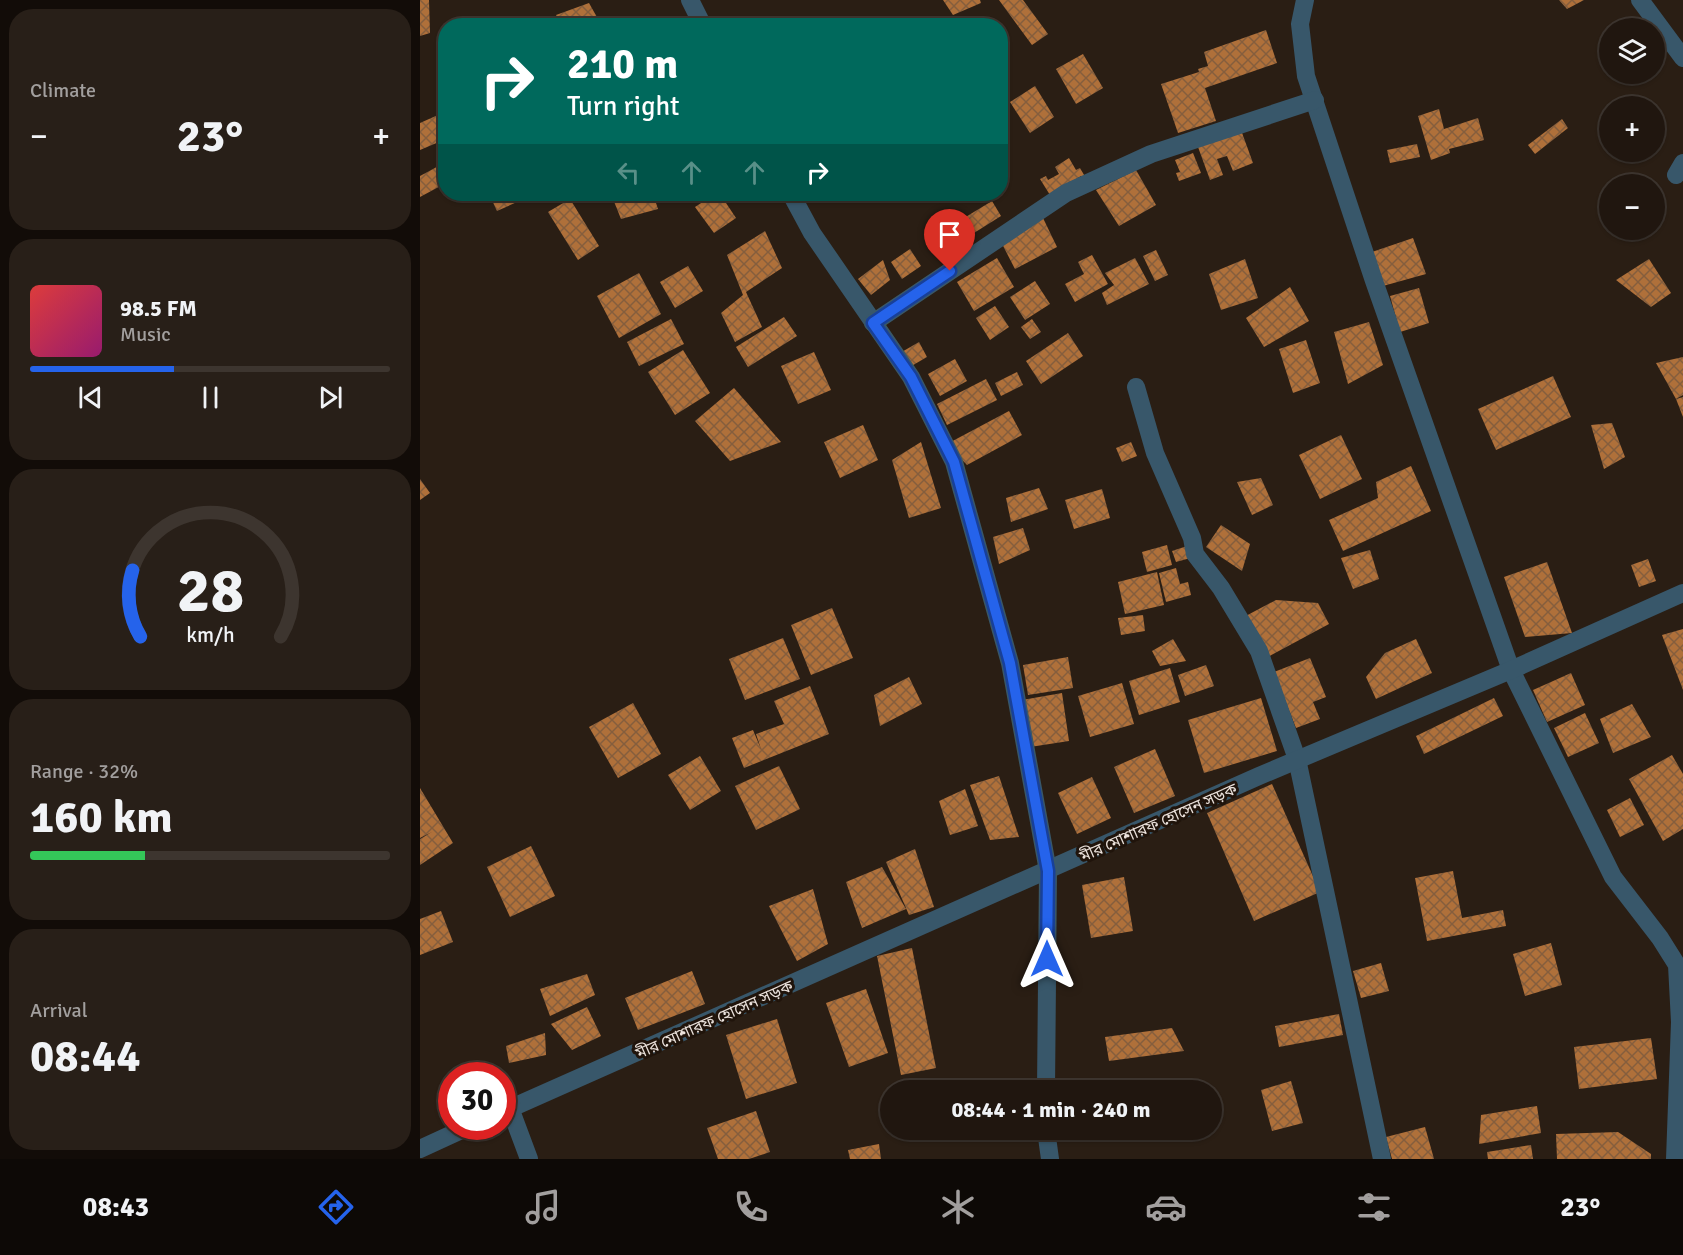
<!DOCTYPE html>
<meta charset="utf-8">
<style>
body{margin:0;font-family:Signika,"Noto Sans Bengali",sans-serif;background:#281f18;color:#f1f3f6;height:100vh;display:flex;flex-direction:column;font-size:22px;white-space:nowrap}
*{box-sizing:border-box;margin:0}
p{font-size:20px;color:#a29f9e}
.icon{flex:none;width:33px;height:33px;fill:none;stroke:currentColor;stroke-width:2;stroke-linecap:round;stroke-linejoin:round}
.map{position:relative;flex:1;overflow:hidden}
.details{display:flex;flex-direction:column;gap:9px;padding:9px;background:#120c08;width:420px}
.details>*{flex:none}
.guide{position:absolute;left:18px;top:18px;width:570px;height:183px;border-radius:24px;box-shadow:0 2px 4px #0004,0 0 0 2px #3d352f;background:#00695c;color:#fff;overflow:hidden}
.tools{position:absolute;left:1179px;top:18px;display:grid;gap:12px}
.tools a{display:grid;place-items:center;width:66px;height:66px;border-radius:50%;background:#20160f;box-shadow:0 2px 4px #0004,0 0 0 2px #3d352f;font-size:30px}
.speed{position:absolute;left:18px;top:1062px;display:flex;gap:12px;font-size:30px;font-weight:700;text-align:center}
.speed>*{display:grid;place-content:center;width:78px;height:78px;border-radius:50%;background:#20160f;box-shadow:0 2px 4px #0004,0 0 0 2px #3d352f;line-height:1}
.speed .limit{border:9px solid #d22;background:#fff;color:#111}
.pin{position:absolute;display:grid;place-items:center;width:51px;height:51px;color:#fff;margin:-62px -26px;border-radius:50% 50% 50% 0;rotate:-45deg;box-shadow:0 0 6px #0007}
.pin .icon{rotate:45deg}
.me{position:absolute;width:66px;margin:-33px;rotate:0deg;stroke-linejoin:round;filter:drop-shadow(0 0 4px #0008)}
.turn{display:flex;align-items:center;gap:21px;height:126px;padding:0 30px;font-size:27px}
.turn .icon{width:78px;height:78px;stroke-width:2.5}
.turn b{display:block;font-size:42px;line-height:51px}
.lanes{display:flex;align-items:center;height:57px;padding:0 30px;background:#0003;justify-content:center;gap:30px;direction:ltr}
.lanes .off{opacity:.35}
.big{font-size:45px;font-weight:700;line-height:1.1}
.details .widget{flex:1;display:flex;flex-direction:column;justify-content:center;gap:9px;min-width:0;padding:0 21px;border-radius:24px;background:#281f18}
.details .dial{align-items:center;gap:0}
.dial svg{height:156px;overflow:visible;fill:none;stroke:#3d352f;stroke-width:7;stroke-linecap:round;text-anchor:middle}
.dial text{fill:#f1f3f6;stroke:none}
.song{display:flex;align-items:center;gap:18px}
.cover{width:72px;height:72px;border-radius:9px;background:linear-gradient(135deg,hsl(0 70% 55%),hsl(320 70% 35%))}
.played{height:6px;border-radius:3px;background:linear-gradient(90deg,#2563eb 40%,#3d352f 40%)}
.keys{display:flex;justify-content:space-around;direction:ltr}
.heat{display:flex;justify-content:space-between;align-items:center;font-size:33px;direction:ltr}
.charge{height:9px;border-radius:4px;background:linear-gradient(90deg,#34c759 32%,#3d352f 0)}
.trip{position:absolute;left:460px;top:1080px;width:342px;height:60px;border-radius:30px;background:#20160f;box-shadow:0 2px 4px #0004,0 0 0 2px #3d352f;font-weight:700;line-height:60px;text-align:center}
.tab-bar{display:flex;height:96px;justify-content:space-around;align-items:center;background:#0d0906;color:#a29f9e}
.tab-bar .icon{width:42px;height:42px}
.tab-bar .current{color:#2563eb}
.tab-bar b{font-size:27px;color:#f1f3f6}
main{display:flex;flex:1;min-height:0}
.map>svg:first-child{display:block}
.building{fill:url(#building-cross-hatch)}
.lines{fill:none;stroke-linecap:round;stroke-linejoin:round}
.minor{stroke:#38576a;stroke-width:18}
.route-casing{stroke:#184099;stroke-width:15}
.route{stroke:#2563eb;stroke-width:10}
.labels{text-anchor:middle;stroke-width:6;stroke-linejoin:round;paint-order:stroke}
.street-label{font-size:16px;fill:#ebe2dc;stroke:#20140b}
</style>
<main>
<section class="details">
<div class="widget"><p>Climate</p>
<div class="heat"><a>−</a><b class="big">23°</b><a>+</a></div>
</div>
<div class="widget">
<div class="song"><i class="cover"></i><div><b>98.5 FM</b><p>Music</p></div></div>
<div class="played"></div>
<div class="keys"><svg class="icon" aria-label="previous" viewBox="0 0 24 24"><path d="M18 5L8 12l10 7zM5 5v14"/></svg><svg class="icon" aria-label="pause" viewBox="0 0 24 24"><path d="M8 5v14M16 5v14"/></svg><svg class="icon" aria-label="next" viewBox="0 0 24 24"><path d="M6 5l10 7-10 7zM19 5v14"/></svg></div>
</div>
<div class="widget dial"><svg viewBox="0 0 100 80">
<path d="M14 69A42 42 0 1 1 86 69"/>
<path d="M14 69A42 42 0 0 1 10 35" stroke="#2563eb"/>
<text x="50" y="56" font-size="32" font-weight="700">28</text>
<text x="50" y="72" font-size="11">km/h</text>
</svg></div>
<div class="widget"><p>Range · 32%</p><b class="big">160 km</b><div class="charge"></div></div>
<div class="widget"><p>Arrival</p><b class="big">08:44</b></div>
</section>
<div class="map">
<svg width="1263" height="1159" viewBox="0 0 1263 1159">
<defs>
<pattern id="building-cross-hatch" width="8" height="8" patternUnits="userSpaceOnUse" patternTransform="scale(1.5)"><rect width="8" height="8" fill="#af703a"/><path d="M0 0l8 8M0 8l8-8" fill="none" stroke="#855e3d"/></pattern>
</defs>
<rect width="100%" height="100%" fill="#2a1e14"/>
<g class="building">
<polygon points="0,0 9,0 10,33 0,36"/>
<polygon points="523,0 560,0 561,3 533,15"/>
<polygon points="579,0 603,0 628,34 612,45"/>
<polygon points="1139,0 1164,0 1147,9"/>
<polygon points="169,3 182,26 140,26 136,15"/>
<polygon points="246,16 253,26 229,26"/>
<polygon points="846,30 857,63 785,88 796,121 758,133 741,84 779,72 778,69 788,66 784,52"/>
<polygon points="663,54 683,88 656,104 636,69"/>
<polygon points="615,86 634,117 610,133 590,102"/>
<polygon points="1019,109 1024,129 1058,118 1064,140 1029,149 1030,153 1011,160 998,116"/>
<polygon points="18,115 26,132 26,139 0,150 0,123"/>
<polygon points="1142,119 1148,128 1115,154 1108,145"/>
<polygon points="821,130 833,163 813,171 807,156 797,159 803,175 790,180 778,147"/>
<polygon points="997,144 1000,157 970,163 967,150"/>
<polygon points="773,153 781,173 759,181 756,173 760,172 755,160"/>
<polygon points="649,158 656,170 660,168 667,180 664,182 661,176 630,195 620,179 626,176 628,180 639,174 635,167"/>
<polygon points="26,162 26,183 0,197 0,176"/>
<polygon points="716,170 736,205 699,226 676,190"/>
<polygon points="69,194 103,194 106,198 77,211"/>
<polygon points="191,194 233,194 238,209 201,219"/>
<polygon points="295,194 300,194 316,218 294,233 275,207"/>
<polygon points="495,194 513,194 500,202"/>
<polygon points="150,199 179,246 158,260 128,212"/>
<polygon points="572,201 581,216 554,233 544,218"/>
<polygon points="623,218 637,247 595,269 580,240"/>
<polygon points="540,228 550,246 528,259 518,241"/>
<polygon points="345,231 362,268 326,292 342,327 315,342 301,313 323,295 307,255"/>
<polygon points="993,238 1006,274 963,286 952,252"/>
<polygon points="490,249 501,266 482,279 471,262"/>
<polygon points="736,250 748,275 735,281 723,256"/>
<polygon points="672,255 688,284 655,302 645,284 664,274 658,262"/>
<polygon points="577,258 594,287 554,311 537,282"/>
<polygon points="715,258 729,284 687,305 682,293 694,285 685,273"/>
<polygon points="825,259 838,298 801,310 789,274"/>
<polygon points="1229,259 1251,293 1231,307 1196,280"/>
<polygon points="463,260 470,280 451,295 438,279"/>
<polygon points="268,266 283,291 255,308 240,282"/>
<polygon points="219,273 241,314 199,338 177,296"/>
<polygon points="615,281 630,304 605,320 590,297"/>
<polygon points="870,287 889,321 844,347 826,318"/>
<polygon points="999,288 1009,323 980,332 970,296"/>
<polygon points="575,306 589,327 570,340 556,318"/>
<polygon points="364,317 377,336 328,367 316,347"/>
<polygon points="251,319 264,344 219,366 207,342"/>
<polygon points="612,319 621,332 610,339 601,327"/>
<polygon points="949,322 963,365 928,384 914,332"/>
<polygon points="648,333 663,356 621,384 606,361"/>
<polygon points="886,340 900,383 873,393 859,349"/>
<polygon points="499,342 507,357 488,368 480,353"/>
<polygon points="263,350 290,393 255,415 228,372"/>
<polygon points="394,352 411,390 378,404 361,366"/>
<polygon points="1263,357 1263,395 1256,399 1236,363"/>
<polygon points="535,359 547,381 520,396 508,374"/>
<polygon points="597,372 603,385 581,396 575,383"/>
<polygon points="1133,376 1151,417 1076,450 1058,409"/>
<polygon points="566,379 577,400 527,425 517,404"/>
<polygon points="314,388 361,442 310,461 275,421"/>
<polygon points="1263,397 1263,417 1256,399"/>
<polygon points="589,411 602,435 547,465 527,444"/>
<polygon points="1192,423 1205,457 1184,469 1171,425"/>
<polygon points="443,425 458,460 420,478 404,442"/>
<polygon points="921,435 942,479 900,499 879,455"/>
<polygon points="501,442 521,508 489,518 472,460"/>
<polygon points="711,442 717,456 702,462 696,448"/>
<polygon points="991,466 1011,511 923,551 909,520 958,498 956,482"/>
<polygon points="841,478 853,505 832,515 817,482"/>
<polygon points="0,479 10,493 0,500"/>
<polygon points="619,488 628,509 591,522 586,498"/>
<polygon points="682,489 690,518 654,529 645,500"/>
<polygon points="801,525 830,544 822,571 786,547"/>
<polygon points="603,528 610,550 579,564 573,537"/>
<polygon points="747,545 752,565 727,572 722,552"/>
<polygon points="770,545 774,557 756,562 752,551"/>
<polygon points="950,550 959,579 933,589 921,558"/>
<polygon points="1228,559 1236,581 1219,587 1211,565"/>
<polygon points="1127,562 1152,633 1105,637 1084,577"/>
<polygon points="756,568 760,584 768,582 771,595 746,602 739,573"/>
<polygon points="737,572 744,605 705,614 698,582"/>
<polygon points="856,600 898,603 909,624 844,659 822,618"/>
<polygon points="412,608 433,658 391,675 371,625"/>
<polygon points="723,615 725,631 701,635 698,618"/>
<polygon points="1263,629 1263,690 1242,635"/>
<polygon points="363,638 380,679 325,700 309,659"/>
<polygon points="753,639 766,661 740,666 732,651"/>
<polygon points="996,639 1012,673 956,699 946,677 965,653"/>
<polygon points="648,657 653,688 608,695 603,665"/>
<polygon points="890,658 906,697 893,702 900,719 876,728 854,672"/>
<polygon points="786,665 794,686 765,696 758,675"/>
<polygon points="750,668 760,702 719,715 709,681"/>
<polygon points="1151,673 1165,705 1127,722 1113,690"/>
<polygon points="489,677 502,704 460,726 454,695"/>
<polygon points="702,683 714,724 670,737 658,696"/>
<polygon points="390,686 409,734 324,768 312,738 333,730 341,749 336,734 364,724 354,701"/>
<polygon points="642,693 649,741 610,747 602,700"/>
<polygon points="841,698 857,751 784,773 768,720"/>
<polygon points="1074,698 1083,716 1004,754 996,736"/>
<polygon points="213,703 241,754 198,778 169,727"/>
<polygon points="1212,704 1231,737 1193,753 1180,719"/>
<polygon points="1165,713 1179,743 1148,757 1134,728"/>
<polygon points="735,749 755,796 714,813 694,767"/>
<polygon points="1252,755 1263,774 1263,829 1243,841 1209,779"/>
<polygon points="280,756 301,791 270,810 248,775"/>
<polygon points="359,766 380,809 336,830 315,786"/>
<polygon points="579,776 599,837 570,840 550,785"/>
<polygon points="672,777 691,818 657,834 638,793"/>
<polygon points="852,784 900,892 834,921 787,813"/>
<polygon points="0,788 33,843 0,865 0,839 12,832 0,838"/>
<polygon points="545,789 558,826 530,835 519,801"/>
<polygon points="1210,798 1224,825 1200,837 1187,810"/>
<polygon points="111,846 135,896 90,917 67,867"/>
<polygon points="495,849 514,907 489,915 466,862"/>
<polygon points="462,867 486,909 442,928 426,882"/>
<polygon points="1033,871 1042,918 1083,910 1086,926 1007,941 995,878"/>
<polygon points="704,877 713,931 671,938 662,885"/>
<polygon points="393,889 408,944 377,961 349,906"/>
<polygon points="21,911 33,942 0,955 0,919"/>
<polygon points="1131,943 1142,985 1105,996 1093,954"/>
<polygon points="492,948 516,1068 481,1075 457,956"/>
<polygon points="961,963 969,991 941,998 933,971"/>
<polygon points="272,971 285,1004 218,1030 205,998"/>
<polygon points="167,974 175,995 130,1016 120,989"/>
<polygon points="446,989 468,1053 429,1067 406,1003"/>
<polygon points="167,1007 181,1036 152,1050 131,1024"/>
<polygon points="919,1014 923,1035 859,1047 855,1026"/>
<polygon points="357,1019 377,1083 326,1099 306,1035"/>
<polygon points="752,1028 764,1051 689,1061 685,1037"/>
<polygon points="125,1033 126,1055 89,1063 86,1046"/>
<polygon points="1231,1038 1237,1079 1159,1089 1154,1047"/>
<polygon points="871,1081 883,1123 852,1131 841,1090"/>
<polygon points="1117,1106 1121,1133 1059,1144 1061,1115"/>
<polygon points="336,1111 350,1152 329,1159 298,1159 287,1128"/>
<polygon points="1005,1127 1014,1159 972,1159 966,1137"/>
<polygon points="1198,1132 1231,1154 1231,1159 1137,1159 1136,1134"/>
<polygon points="459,1144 461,1159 430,1159 428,1150"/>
<polygon points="1111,1145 1113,1159 1068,1159 1067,1152"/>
</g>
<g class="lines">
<g class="minor">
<polyline points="270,0 283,26"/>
<polyline points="885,0 880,24 886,76 954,281 1091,670 1193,877 1240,938 1257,965 1260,1022 1255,1159"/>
<polyline points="1220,0 1263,58"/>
<polyline points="1256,175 1263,163"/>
<polyline points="371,194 392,233 491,377 534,462 590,663 628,871 626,1090"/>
<polyline points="453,323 646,193 731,154 895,100"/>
<polyline points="716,387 735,453 772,538 775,554 801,588 839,651 877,759 962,1159"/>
<polyline points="90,1108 109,1159"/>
<polyline points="82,1112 839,776 1091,670 1263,593"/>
<polyline points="626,1130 630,1159"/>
<polyline points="0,1149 50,1126"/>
</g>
</g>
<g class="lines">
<g class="route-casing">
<polyline id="route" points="530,271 453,323 491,377 534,462 590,663 628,871 627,959"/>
</g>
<use href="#route" class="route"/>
</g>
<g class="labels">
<g class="street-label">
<text transform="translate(738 822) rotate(-24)" y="6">মীর মোশারফ হোসেন সড়ক</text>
<text transform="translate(294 1019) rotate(-24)" y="6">মীর মোশারফ হোসেন সড়ক</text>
</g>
</g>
</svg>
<div class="tools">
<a><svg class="icon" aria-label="layers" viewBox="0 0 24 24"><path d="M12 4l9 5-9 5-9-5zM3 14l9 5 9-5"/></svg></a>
<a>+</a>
<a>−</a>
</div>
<div class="speed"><div class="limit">30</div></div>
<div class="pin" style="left:530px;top:271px;background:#d93025"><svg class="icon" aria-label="arrive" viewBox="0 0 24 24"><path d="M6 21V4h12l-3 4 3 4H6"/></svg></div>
<svg class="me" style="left:627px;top:959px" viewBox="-20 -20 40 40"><path d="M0-17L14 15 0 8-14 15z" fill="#2563eb" stroke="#fff" stroke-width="4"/></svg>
<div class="trip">08:44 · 1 min · 240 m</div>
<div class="guide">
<div class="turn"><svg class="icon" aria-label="right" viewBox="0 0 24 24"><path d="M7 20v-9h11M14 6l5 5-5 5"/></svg><div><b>210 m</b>Turn right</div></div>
<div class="lanes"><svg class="icon off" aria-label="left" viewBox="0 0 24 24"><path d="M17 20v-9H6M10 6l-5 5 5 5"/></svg><svg class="icon off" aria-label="ahead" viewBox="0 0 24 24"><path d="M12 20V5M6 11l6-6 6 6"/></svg><svg class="icon off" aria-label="ahead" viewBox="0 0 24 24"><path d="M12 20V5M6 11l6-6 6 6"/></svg><svg class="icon" aria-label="right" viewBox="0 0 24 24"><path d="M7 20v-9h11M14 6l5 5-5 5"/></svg></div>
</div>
</div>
</main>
<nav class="tab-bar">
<b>08:43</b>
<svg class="icon current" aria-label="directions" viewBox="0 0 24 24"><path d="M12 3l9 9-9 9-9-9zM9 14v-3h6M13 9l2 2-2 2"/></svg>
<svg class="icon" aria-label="music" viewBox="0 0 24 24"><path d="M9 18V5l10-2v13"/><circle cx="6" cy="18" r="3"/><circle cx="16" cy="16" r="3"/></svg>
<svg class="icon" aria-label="phone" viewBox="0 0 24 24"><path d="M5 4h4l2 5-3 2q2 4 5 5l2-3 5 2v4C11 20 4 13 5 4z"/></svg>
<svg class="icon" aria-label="climate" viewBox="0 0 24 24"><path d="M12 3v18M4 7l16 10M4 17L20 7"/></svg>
<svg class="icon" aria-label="car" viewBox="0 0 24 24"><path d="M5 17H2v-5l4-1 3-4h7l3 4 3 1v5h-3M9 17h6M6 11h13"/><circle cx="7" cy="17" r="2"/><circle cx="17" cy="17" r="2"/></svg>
<svg class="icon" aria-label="filters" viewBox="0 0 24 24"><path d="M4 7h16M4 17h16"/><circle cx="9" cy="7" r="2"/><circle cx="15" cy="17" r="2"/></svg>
<b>23°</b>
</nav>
